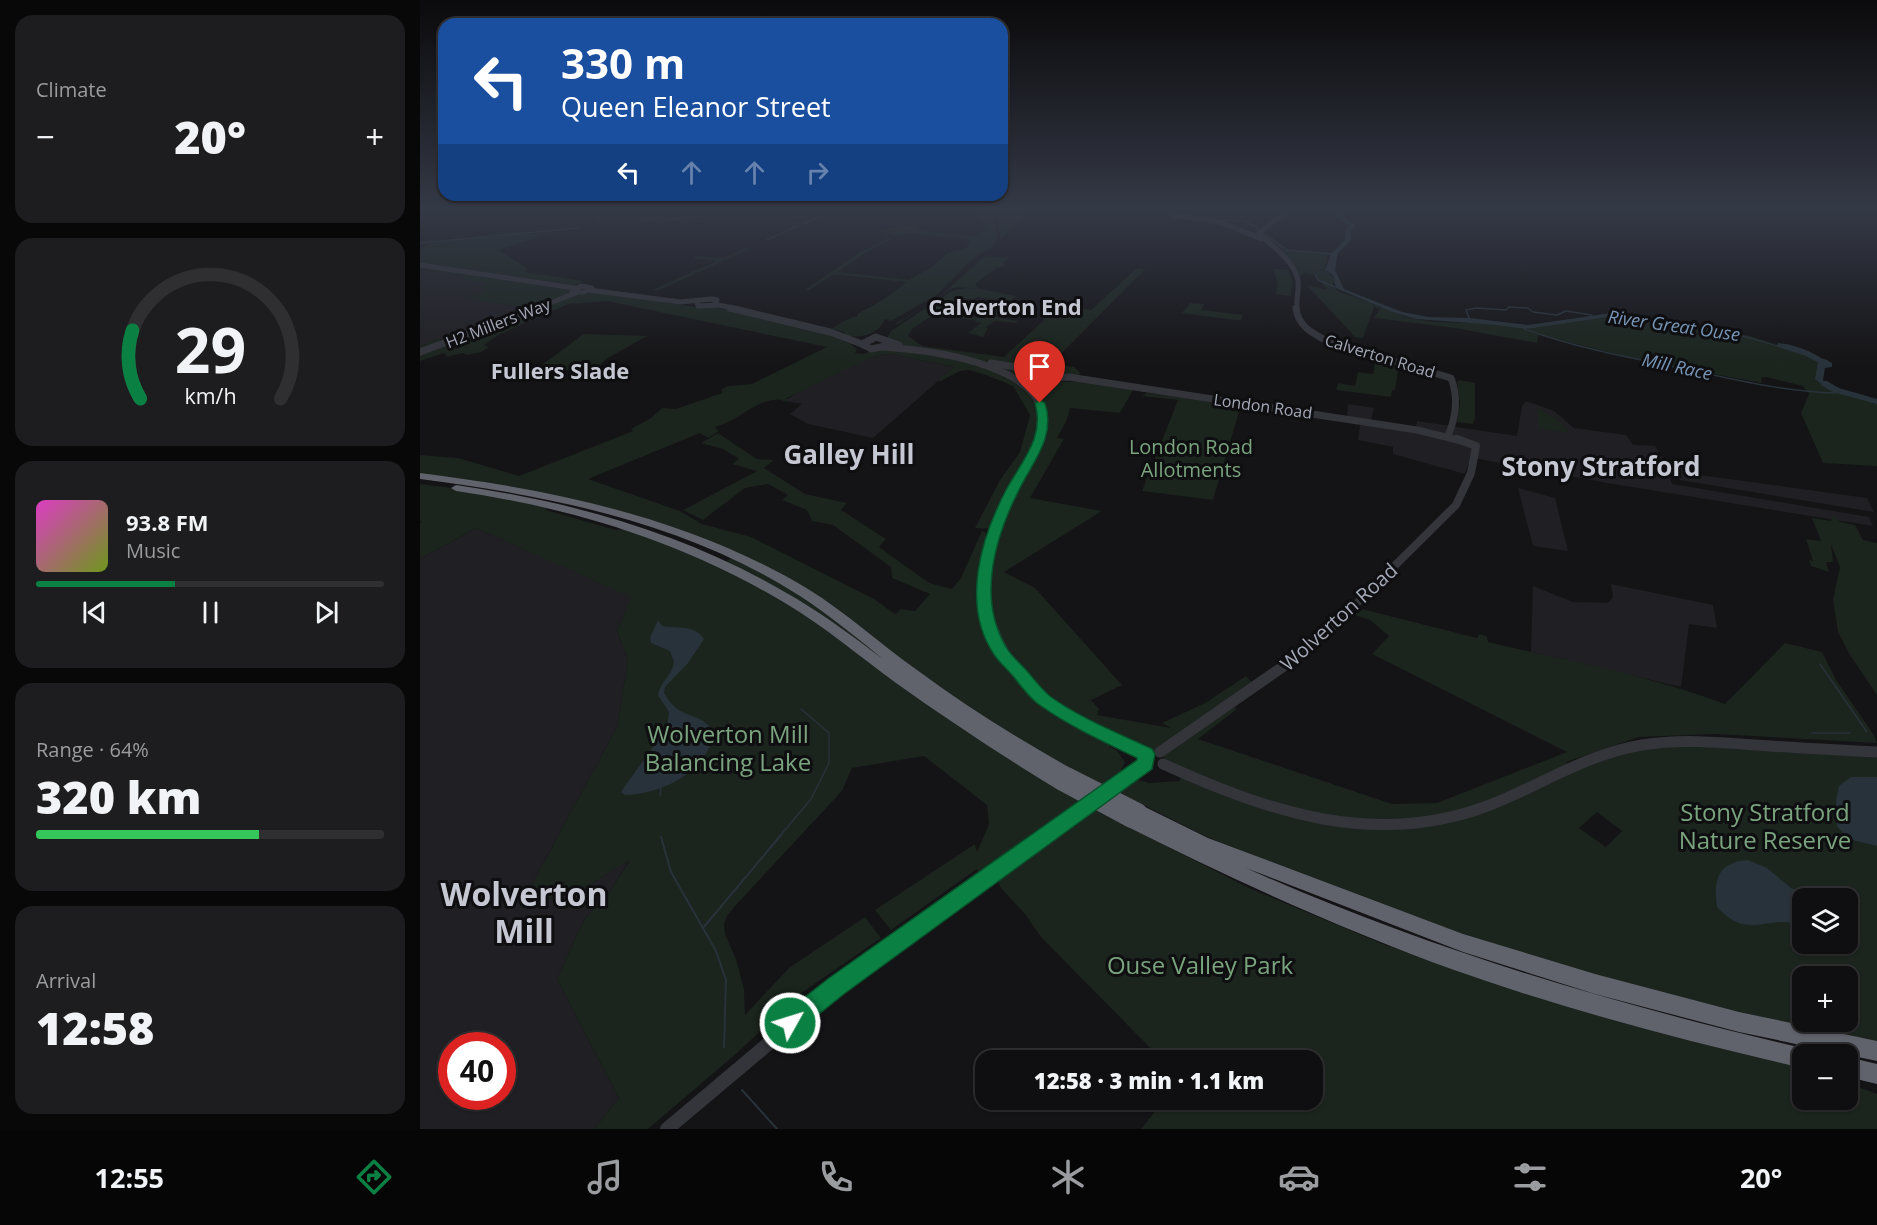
<!DOCTYPE html>
<meta charset="utf-8">
<style>
body{margin:0;font-family:"Open Sans",sans-serif;background:#1d1c1e;color:#f1f3f6;height:100vh;display:flex;flex-direction:column;font-size:22px;white-space:nowrap}
*{box-sizing:border-box;margin:0}
p{font-size:20px;color:#9b9c9f}
.icon{flex:none;width:33px;height:33px;fill:none;stroke:currentColor;stroke-width:2;stroke-linecap:round;stroke-linejoin:round}
.map{position:relative;flex:1;overflow:hidden}
.sheet{display:flex;flex-direction:column;gap:15px;padding:15px;background:#080809;width:420px}
.sheet>*{flex:none}
.top-card{position:absolute;left:18px;top:18px;width:570px;height:183px;border-radius:18px;box-shadow:0 2px 4px #0004,0 0 0 2px #2f2e30;background:#1a4fa0;color:#fff;overflow:hidden}
.buttons{position:absolute;left:1372px;top:888px;display:grid;gap:12px}
.buttons a{display:grid;place-items:center;width:66px;height:66px;border-radius:12px;background:#0f0e10;box-shadow:0 2px 4px #0004,0 0 0 2px #2f2e30;font-size:30px}
.speed{position:absolute;left:18px;top:1032px;display:flex;gap:12px;font-size:30px;font-weight:700;text-align:center}
.speed>*{display:grid;place-content:center;width:78px;height:78px;border-radius:50%;background:#0f0e10;box-shadow:0 2px 4px #0004,0 0 0 2px #2f2e30;line-height:1}
.speed .limit{border:9px solid #d22;background:#fff;color:#111}
.pin{position:absolute;display:grid;place-items:center;width:51px;height:51px;color:#fff;margin:-62px -26px;border-radius:50% 50% 50% 0;rotate:-45deg;box-shadow:0 0 6px #0007}
.pin .icon{rotate:45deg}
.me{position:absolute;width:66px;margin:-33px;rotate:51deg;stroke-linejoin:round;filter:drop-shadow(0 0 4px #0008)}
.turn{display:flex;align-items:center;gap:21px;height:126px;padding:0 24px;font-size:27px}
.turn .icon{width:78px;height:78px;stroke-width:2.5}
.turn b{display:block;font-size:42px;line-height:51px}
.lanes{display:flex;align-items:center;height:57px;padding:0 24px;background:#0003;justify-content:center;gap:30px;direction:ltr}
.lanes .off{opacity:.35}
.big{font-size:45px;font-weight:800;line-height:1.1}
.sheet .tile{flex:1;display:flex;flex-direction:column;justify-content:center;gap:9px;min-width:0;padding:0 21px;border-radius:18px;background:#1d1c1e}
.sheet .dial{align-items:center;gap:0}
.dial svg{height:156px;overflow:visible;fill:none;stroke:#2f2e30;stroke-width:7;stroke-linecap:round;text-anchor:middle}
.dial text{fill:#f1f3f6;stroke:none}
.song{display:flex;align-items:center;gap:18px}
.cover{width:72px;height:72px;border-radius:9px;background:linear-gradient(135deg,hsl(310 70% 55%),hsl(80 70% 35%))}
.played{height:6px;border-radius:3px;background:linear-gradient(90deg,#0b8043 40%,#2f2e30 40%)}
.keys{display:flex;justify-content:space-around;direction:ltr}
.heat{display:flex;justify-content:space-between;align-items:center;font-size:33px;direction:ltr}
.charge{height:9px;border-radius:4px;background:linear-gradient(90deg,#34c759 64%,#2f2e30 0)}
.trip{position:absolute;left:555px;top:1050px;width:348px;height:60px;border-radius:18px;background:#0f0e10;box-shadow:0 2px 4px #0004,0 0 0 2px #2f2e30;font-weight:800;line-height:60px;text-align:center}
.dock{display:flex;height:96px;justify-content:space-around;align-items:center;background:#060606;color:#9b9c9f}
.dock .icon{width:42px;height:42px}
.dock .on{color:#0b8043}
.dock b{font-size:27px;color:#f1f3f6}
main{display:flex;flex:1;min-height:0}
.map>svg:first-child{display:block}
.built{fill:#201f23;fill-rule:evenodd}
.green{fill:#1b241d;fill-rule:evenodd}
.water{fill:#28323a}
.lines{fill:none;stroke-linecap:round;stroke-linejoin:round}
.stream-far1{stroke:#28323a;stroke-width:1.5}
.stream{stroke:#28323a;stroke-width:2}
.river{fill:#28323a;fill-rule:evenodd}
.minor-far4{stroke:#34353b;stroke-width:5}
.minor-far3{stroke:#34353b;stroke-width:7}
.minor-far2{stroke:#34353b;stroke-width:8}
.minor-far1{stroke:#34353b;stroke-width:11}
.minor{stroke:#34353b;stroke-width:14}
.major{fill:#50515a;fill-rule:evenodd}
.highway{fill:#60626c;fill-rule:evenodd}
.highway-bridge{stroke:#60626c;stroke-width:15}
.route{fill:#0b8043;stroke:#07532c;stroke-width:1.5}
.labels{text-anchor:middle;stroke-width:6;stroke-linejoin:round;paint-order:stroke}
.far-street-label{font-size:16px;fill:#a4a9b7;stroke:#0f0e10}
.far-water-label{font-size:18px;font-style:italic;fill:#7795b6;stroke:#0f0e10}
.park-label{font-size:20px;fill:#79a47e;stroke:#0f0e10}
.street-label{font-size:20px;fill:#a4a9b7;stroke:#0f0e10}
.far-district-label{font-size:22px;font-weight:bold;fill:#c5c8d3;stroke:#0f0e10}
.near-park-label{font-size:24px;fill:#79a47e;stroke:#0f0e10}
.district-label{font-size:26px;font-weight:bold;fill:#c5c8d3;stroke:#0f0e10}
.near-district-label{font-size:32px;font-weight:bold;fill:#c5c8d3;stroke:#0f0e10}
</style>
<main>
<section class="sheet">
<div class="tile"><p>Climate</p>
<div class="heat"><a>−</a><b class="big">20°</b><a>+</a></div>
</div>
<div class="tile dial"><svg viewBox="0 0 100 80">
<path d="M14 69A42 42 0 1 1 86 69"/>
<path d="M14 69A42 42 0 0 1 10 34" stroke="#0b8043"/>
<text x="50" y="56" font-size="32" font-weight="700">29</text>
<text x="50" y="72" font-size="11">km/h</text>
</svg></div>
<div class="tile">
<div class="song"><i class="cover"></i><div><b>93.8 FM</b><p>Music</p></div></div>
<div class="played"></div>
<div class="keys"><svg class="icon" aria-label="previous" viewBox="0 0 24 24"><path d="M18 5L8 12l10 7zM5 5v14"/></svg><svg class="icon" aria-label="pause" viewBox="0 0 24 24"><path d="M8 5v14M16 5v14"/></svg><svg class="icon" aria-label="next" viewBox="0 0 24 24"><path d="M6 5l10 7-10 7zM19 5v14"/></svg></div>
</div>
<div class="tile"><p>Range · 64%</p><b class="big">320 km</b><div class="charge"></div></div>
<div class="tile"><p>Arrival</p><b class="big">12:58</b></div>
</section>
<div class="map">
<svg width="1457" height="1129" viewBox="0 0 1457 1129">
<rect width="100%" height="100%" fill="#141315"/>
<g class="built">
<polygon points="202,208 262,208 264,209 237,221 201,224 176,223 179,215"/>
<polygon points="0,270 45,275 69,284 67,290 49,299 101,307 57,328 40,332 27,340 17,339 0,347"/>
<polygon points="606,345 634,351 626,360 639,363 636,366 591,359"/>
<polygon points="471,354 534,367 453,438 388,424 370,414 382,404 356,399 367,399 389,386 453,357"/>
<polygon points="1106,401 1134,411 1154,428 1206,435 1213,445 1235,446 1244,461 1252,484 1449,517 1453,526 1187,483 1059,459 1050,459 1045,474 973,454 973,447 938,440 941,419 927,416 928,404 954,408 950,425 995,432 997,421 1097,436 1102,406"/>
<polygon points="1253,461 1269,463 1272,470 1280,475 1447,498 1454,512 1260,480"/>
<polygon points="1098,488 1135,498 1148,551 1113,546"/>
<path d="M56,528L212,596L197,630L208,661L197,727L99,908L167,886L209,860L192,888L164,920L137,979L199,1098L174,1129H0V559ZM32,1046H82V1096H32Z"/>
<polygon points="1191,584 1293,605 1297,628 1269,624 1261,687 1111,652 1113,586 1153,602 1188,603 1193,597"/>
</g>
<g class="green">
<path d="M352,208H601L609,211L580,239L577,214L575,225L578,237L573,246L551,260L518,294L471,321L465,319C459,335 438,339 424,335L425,332L411,329C419,324 430,317 438,316L437,314C455,305 472,295 486,282L414,274L389,290H385L439,253L470,238L471,239L443,254L418,272L489,280L512,267L528,253L546,248L552,240L489,233L475,236L461,231L487,225L501,226L497,230L556,236L564,230L566,225L553,211L531,209L415,211L384,225L364,223H382L406,211L377,212L380,209Z"/>
<polygon points="105,230 105,233 111,235 132,232 79,250 108,269 104,272 163,281 155,285 0,263 0,248 16,242"/>
<path d="M846,235L862,248L871,251L908,253L905,269H891L906,270L914,279L913,287L921,293C947,299 970,314 995,319C1035,327 1079,317 1118,335L1117,343L1035,328L954,318L960,309L954,307L943,338L935,337L887,285L907,290L895,275L884,273L879,277L843,236Z"/>
<polygon points="325,248 329,249 237,291 232,290 297,261 274,258 275,256 305,258"/>
<polygon points="565,256 589,258 582,264 585,266 576,268 555,284 560,289 538,287 530,289 478,324 475,324 517,299"/>
<path d="M0,265L281,308L293,307C323,315 420,331 437,349L435,353L443,354L462,347L471,331L532,291L547,288L560,289L596,296L584,308L588,301L557,297L553,299L538,298L492,329L488,336L502,346L584,357L622,322L633,306L671,310L716,269H725L633,362L625,360L634,351L606,346L592,358L654,367L660,372L659,376C627,378 597,366 565,362L632,376L606,383L578,374L615,394L613,389L615,385C649,377 679,384 713,390L700,413L650,408L646,422L637,438L644,439L610,498L682,511L584,572L615,588L702,685L671,700L679,709L677,715L751,728L742,723L785,703L826,676L835,685L811,704L817,709L778,739L972,804L1017,803L1147,752L952,654L969,636L950,620L932,614L938,608L1057,638L1059,634L1067,636L1068,642C1148,661 1228,675 1305,704L1365,643L1402,652L1416,680L1454,735L1457,743L1297,734L1219,737L1146,762L1151,767L1221,745L1457,752V1042L1263,1001L1073,946L892,880L785,836L688,787L653,806L558,872L557,869L471,930L455,910L555,844L557,852L569,824L567,805L504,756L432,768L422,791L316,905L307,916L304,924L305,934L316,959L324,989L325,1015L369,968L445,917L461,938L380,994L317,1053L228,1129H174L199,1098L137,979L164,920L192,888L209,861L167,886L99,908L197,727L208,661L197,630L211,597L56,528L0,559V523L2,521H0V484L49,490L127,505L126,510L196,530L212,527L303,564L314,556L161,503L0,476V455L38,458L99,476L213,431L211,429L231,418L242,408L256,409L302,393V389L308,386L332,384L407,347L187,301L148,304L78,335L64,345L69,347L61,352L47,355L43,353L22,358L27,356L24,353L0,361V347L17,339L27,340L40,332L56,329L102,307L47,299L66,290L59,288L68,284L44,279V275L0,270ZM471,354L534,367L520,378L519,382L540,371L549,370L566,375L593,386L610,415L600,452L580,480L555,528L575,529L564,602L602,679L664,725L728,753L735,751L743,755L744,761L763,774L759,781L729,783L699,774L705,762L697,751L689,746L691,744C603,693 533,654 568,537L565,532L562,531L541,578L532,589L509,583L459,547L466,539L421,510L427,503L385,494L344,468L354,460L337,459L298,433L281,443L303,449L319,459L312,464L337,471L263,510L283,520L325,488L348,484L368,495L362,500L387,510L392,521L413,525L471,567L472,578L510,594L495,611L481,609L475,614L454,599L331,537L282,524L260,511L168,479L280,433L288,438L299,431L295,427C320,421 337,397 362,400L358,399L370,403L365,399L453,357ZM1177,812L1202,831L1186,847L1159,828ZM1383,898H1428V944H1383ZM1383,976H1428V1022H1383Z"/>
<polygon points="853,269 868,270 872,281 871,296 856,294 858,283"/>
<polygon points="770,303 784,304 781,310 823,315 821,320 814,320 762,313"/>
<polygon points="576,308 583,309 576,317 598,321 596,323 575,321 566,327 568,328 563,337 548,333 561,323 555,322 556,320 538,318 540,316 563,318"/>
<polygon points="1189,313 1330,336 1400,358 1405,362 1401,385 1457,402 1457,466 1403,463 1381,413 1389,394 1383,386 1346,377 1341,378 1342,383 1224,361 1121,335 1105,328"/>
<polygon points="164,334 227,336 188,358 173,371 116,369"/>
<polygon points="956,358 979,364 975,390 972,390 971,397 916,390 918,383 935,386 938,372 953,374"/>
<polygon points="1040,380 1055,383 1055,418 1053,424 1037,422 1040,403 1037,381"/>
<polygon points="727,393 821,405 793,500 722,491 758,400 722,396"/>
<polygon points="1118,408 1142,423 1148,433 1118,428"/>
<polygon points="1412,516 1417,517 1420,522 1435,525 1443,540 1457,543 1457,695 1430,655 1418,632 1413,599 1420,567 1411,544 1413,562 1406,562 1409,572 1391,566 1389,560 1393,561 1386,539 1401,541 1392,518 1411,521"/>
<polygon points="674,809 829,888 965,945 1070,978 1383,1067 1383,1100 1428,1100 1428,1083 1457,1094 1457,1129 721,1129 744,1100 892,1100 892,1060 742,1060 621,937 605,914 580,887 578,880"/>
</g>
<g class="water">
<polygon points="918,250 915,270 924,289 982,312 1009,317 1049,318 1108,325 1192,313 1208,317 1305,330 1407,360 1412,363 1412,367 1405,368 1403,380 1406,384 1426,393 1457,400 1457,404 1409,390 1395,379 1398,362 1394,357 1299,330 1230,324 1195,316 1105,329 1077,325 996,319 972,312 916,288 913,275 905,270 912,252"/>
<path d="M238,620L242,626C256,629 275,624 284,639L268,663L245,687L244,693C259,721 278,710 291,729C296,736 292,743 288,750C272,779 237,794 205,795L201,792L205,786L247,728L249,712L238,695C240,682 252,676 254,662L250,651L231,643L230,638Z"/>
<polygon points="1431,777 1457,777 1457,846 1428,839 1417,826 1416,801 1419,786"/>
<path d="M1328,860L1347,868L1371,888L1393,898H1383V925C1347,913 1329,942 1297,907C1293,880 1298,862 1328,860Z"/>
</g>
<g class="lines">
<g class="stream-far1">
<polyline points="354,208 362,208"/>
<polyline points="292,215 319,208"/>
<polyline points="817,219 834,211 826,208"/>
<polyline points="247,220 283,216"/>
<polyline points="804,220 824,221 837,227 838,231"/>
<polyline points="384,223 413,210"/>
<polyline points="843,233 867,250 912,254"/>
<polyline points="347,240 377,226"/>
<polyline points="0,243 158,228"/>
<polyline points="895,274 898,280 915,287"/>
<polyline points="1050,320 1046,310 1057,308 1086,310 1089,307 1108,308 1113,312 1137,315 1146,311 1172,315"/>
<path d="M1104,329C1159,349 1217,359 1275,371C1322,381 1368,392 1416,393"/>
<polyline points="1400,664 1447,732"/>
<polyline points="1392,733 1430,733"/>
<polyline points="240,796 241,787"/>
<polyline points="359,837 391,799 409,763 409,733 381,709"/>
</g>
<g class="stream">
<polyline points="241,837 251,872 296,951 306,980 304,1047"/>
<polyline points="283,928 361,835"/>
<polyline points="322,1090 357,1129"/>
</g>
<g class="river">
<polygon points="930,208 937,208 922,214 921,216 935,225 931,231 931,240 916,255 915,263 911,263 910,255 925,240 925,231 929,225 915,217 918,212"/>
<path d="M1358,343C1373,344 1392,351 1404,360L1397,362L1386,356L1358,347Z"/>
<polygon points="1401,381 1407,381 1419,388 1457,399 1457,404 1413,392 1401,385"/>
</g>
<g class="minor-far4">
<polyline points="745,208 753,215 801,222 841,239"/>
<path d="M870,208L839,233C852,247 875,261 878,281C879,290 876,300 877,309"/>
<polyline points="0,265 155,288"/>
<polygon points="161,286 172,288 163,292 152,291"/>
<polyline points="169,290 260,302 292,299 297,300 295,304"/>
<polyline points="277,302 278,306 299,305 316,309"/>
<polyline points="115,309 156,293"/>
</g>
<g class="minor-far3">
<polyline points="310,308 410,332 442,344"/>
<path d="M876,308C878,327 894,334 909,342L1031,378C1039,398 1036,417 1028,436"/>
<polyline points="442,344 456,337 479,345"/>
<polyline points="442,344 451,349 466,346"/>
<path d="M462,347C510,350 647,365 620,441"/>
<polyline points="0,352 119,308"/>
<polyline points="571,363 627,372 636,377"/>
<polyline points="604,385 632,378 649,377 997,430 1042,441"/>
</g>
<g class="minor-far2">
<path d="M568,613C559,578 570,536 586,505C597,482 612,463 621,439"/>
<polyline points="927,613 1036,505 1051,473 1056,446 1037,439"/>
</g>
<g class="minor-far1">
<path d="M567,611C588,693 655,723 726,754"/>
<polyline points="740,752 884,652 928,611"/>
<path d="M743,764C849,812 956,849 1070,805C1121,785 1167,754 1222,745C1259,739 1297,742 1335,745C1375,748 1416,750 1457,752"/>
<polyline points="625,837 726,764"/>
</g>
<polyline class="minor" points="247,1129 417,986 627,835"/>
<polygon class="major" points="1451,208 1457,208 1457,212"/>
<g class="highway">
<path d="M0,473C135,490 270,518 388,589C427,613 460,644 497,670C547,707 600,740 654,770L656,775L654,780L648,782L647,788L641,790L635,788C581,755 528,720 476,683C439,656 404,626 365,603C263,542 153,508 36,491L31,488L36,485C156,502 273,536 377,599C407,617 435,638 463,659C436,637 409,615 380,596C266,523 132,496 0,479Z"/>
<path d="M719,804L788,838L1043,934L1175,974L1319,1012L1457,1041V1061L1319,1032L1175,994L1043,952L826,868C1005,948 1192,1004 1383,1048L1390,1051L1392,1054H1383V1068C1266,1041 1150,1011 1037,971C923,930 813,880 704,825L702,820L704,815L712,813L711,811L713,806Z"/>
<polygon points="1428,1057 1457,1064 1457,1084 1428,1077"/>
</g>
<g class="highway-bridge">
<polyline points="648,775 719,811"/>
<polyline points="641,783 710,820"/>
</g>
</g>
<linearGradient id="sky" x2="0" y2="1"><stop stop-color="#0b0a0c"/><stop offset="0.57" stop-color="#343946"/><stop offset="1" stop-color="#343946" stop-opacity="0"/></linearGradient>
<rect width="1457" height="366" fill="url(#sky)"/>
<path class="route" d="M620,400L625,403C636,437 613,461 599,490C575,537 557,598 586,647C591,656 600,663 607,671C614,679 622,690 631,697C662,719 698,733 732,749L735,754L732,769L424,994L378,1031L370,1034L362,1031L359,1023L362,1015L409,978L717,760V758C684,742 651,727 621,706C610,699 601,686 593,676C587,669 580,663 575,656C540,606 561,538 586,490C602,461 625,437 615,403Z"/>
<g class="labels">
<g class="far-street-label">
<text transform="translate(78 323) rotate(-21)" y="6">H2 Millers Way</text>
<text transform="translate(960 356) rotate(17)" y="6">Calverton Road</text>
<text transform="translate(843 406) rotate(8)" y="6">London Road</text>
</g>
<g class="far-water-label">
<text transform="translate(1254 326) rotate(8)" y="6">River Great Ouse</text>
<text transform="translate(1257 367) rotate(12)" y="6">Mill Race</text>
</g>
<g class="park-label">
<text x="771" y="454">London Road<tspan x="771" dy="23">Allotments</tspan></text>
</g>
<g class="street-label">
<text transform="translate(919 617) rotate(-42)" y="7">Wolverton Road</text>
</g>
<g class="far-district-label">
<text x="585" y="315">Calverton End</text>
<text x="140" y="379">Fullers Slade</text>
</g>
<g class="near-park-label">
<text x="308" y="743">Wolverton Mill<tspan x="308" dy="28">Balancing Lake</tspan></text>
<text x="1345" y="821">Stony Stratford<tspan x="1345" dy="28">Nature Reserve</tspan></text>
<text x="780" y="974">Ouse Valley Park</text>
</g>
<g class="district-label">
<text x="429" y="464">Galley Hill</text>
<text x="1181" y="476">Stony Stratford</text>
</g>
<g class="near-district-label">
<text x="104" y="906">Wolverton<tspan x="104" dy="37">Mill</tspan></text>
</g>
</g>
</svg>
<div class="buttons">
<a><svg class="icon" aria-label="layers" viewBox="0 0 24 24"><path d="M12 4l9 5-9 5-9-5zM3 14l9 5 9-5"/></svg></a>
<a>+</a>
<a>−</a>
</div>
<div class="speed"><div class="limit">40</div></div>
<div class="pin" style="left:620px;top:403px;background:#d93025"><svg class="icon" aria-label="arrive" viewBox="0 0 24 24"><path d="M6 21V4h12l-3 4 3 4H6"/></svg></div>
<svg class="me" style="left:370px;top:1023px" viewBox="-20 -20 40 40"><circle r="17" fill="#0b8043" stroke="#fff" stroke-width="3"/><path d="M0-11L8 9 0 5-8 9z" fill="#fff"/></svg>
<div class="trip">12:58 · 3 min · 1.1 km</div>
<div class="top-card">
<div class="turn"><svg class="icon" aria-label="left" viewBox="0 0 24 24"><path d="M17 20v-9H6M10 6l-5 5 5 5"/></svg><div><b>330 m</b>Queen Eleanor Street</div></div>
<div class="lanes"><svg class="icon" aria-label="left" viewBox="0 0 24 24"><path d="M17 20v-9H6M10 6l-5 5 5 5"/></svg><svg class="icon off" aria-label="ahead" viewBox="0 0 24 24"><path d="M12 20V5M6 11l6-6 6 6"/></svg><svg class="icon off" aria-label="ahead" viewBox="0 0 24 24"><path d="M12 20V5M6 11l6-6 6 6"/></svg><svg class="icon off" aria-label="right" viewBox="0 0 24 24"><path d="M7 20v-9h11M14 6l5 5-5 5"/></svg></div>
</div>
</div>
</main>
<nav class="dock">
<b>12:55</b>
<svg class="icon on" aria-label="directions" viewBox="0 0 24 24"><path d="M12 3l9 9-9 9-9-9zM9 14v-3h6M13 9l2 2-2 2"/></svg>
<svg class="icon" aria-label="music" viewBox="0 0 24 24"><path d="M9 18V5l10-2v13"/><circle cx="6" cy="18" r="3"/><circle cx="16" cy="16" r="3"/></svg>
<svg class="icon" aria-label="phone" viewBox="0 0 24 24"><path d="M5 4h4l2 5-3 2q2 4 5 5l2-3 5 2v4C11 20 4 13 5 4z"/></svg>
<svg class="icon" aria-label="climate" viewBox="0 0 24 24"><path d="M12 3v18M4 7l16 10M4 17L20 7"/></svg>
<svg class="icon" aria-label="car" viewBox="0 0 24 24"><path d="M5 17H2v-5l4-1 3-4h7l3 4 3 1v5h-3M9 17h6M6 11h13"/><circle cx="7" cy="17" r="2"/><circle cx="17" cy="17" r="2"/></svg>
<svg class="icon" aria-label="filters" viewBox="0 0 24 24"><path d="M4 7h16M4 17h16"/><circle cx="9" cy="7" r="2"/><circle cx="15" cy="17" r="2"/></svg>
<b>20°</b>
</nav>
